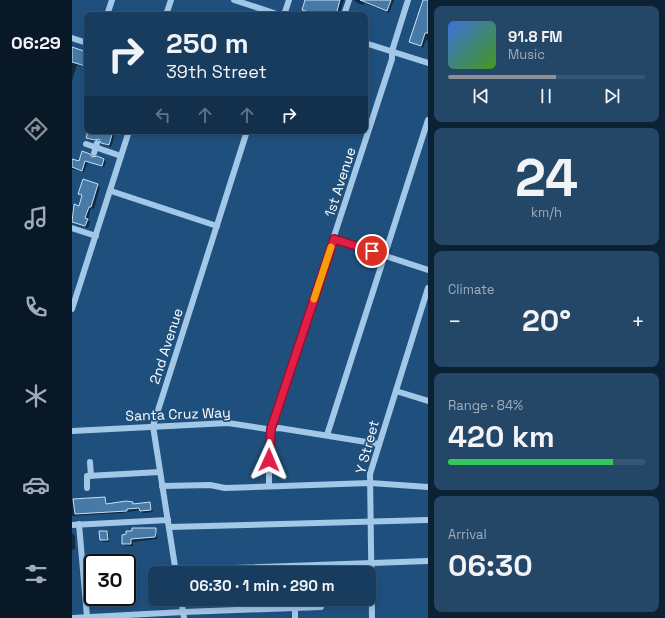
<!DOCTYPE html>
<meta charset="utf-8">
<style>
body{margin:0;font-family:"Space Grotesk",sans-serif;background:#244767;color:#f1f3f6;height:100vh;display:flex;flex-direction:column;font-size:15px;white-space:nowrap}
*{box-sizing:border-box;margin:0}
p{font-size:13px;color:#9eadbc}
.icon{flex:none;width:22px;height:22px;fill:none;stroke:currentColor;stroke-width:2;stroke-linecap:round;stroke-linejoin:round}
.map{position:relative;flex:1;overflow:hidden}
.drawer{display:flex;flex-direction:column;gap:6px;padding:6px;background:#0d2134;width:237px}
.drawer>*{flex:none}
.top-card{position:absolute;left:12px;top:12px;width:284px;height:122px;border-radius:8px;box-shadow:0 2px 6px #0003,0 0 0 1px #365673;background:#173c5e;color:#f1f3f6;overflow:hidden}
.speed{position:absolute;left:12px;top:554px;display:flex;gap:8px;font-size:20px;font-weight:700;text-align:center}
.speed>*{display:grid;place-content:center;width:52px;height:52px;border-radius:50%;background:#173c5e;box-shadow:0 2px 6px #0003,0 0 0 1px #365673;line-height:1}
.speed .limit{border:2px solid #111;border-radius:6px;background:#fff;color:#111}
.pin{position:absolute;display:grid;place-items:center;width:34px;height:34px;color:#fff;margin:-17px;border:2px solid #fff;border-radius:50%;box-shadow:0 1px 4px #0007}
.me{position:absolute;width:44px;margin:-22px;rotate:1deg;stroke-linejoin:round;filter:drop-shadow(0 0 3px #0008)}
.turn{display:flex;align-items:center;gap:14px;height:84px;padding:0 16px;font-size:18px}
.turn .icon{width:52px;height:52px;stroke-width:2.5}
.turn b{display:block;font-size:28px;line-height:34px}
.lanes{display:flex;align-items:center;height:38px;padding:0 16px;background:#0003;justify-content:center;gap:20px;direction:ltr}
.lanes .off{opacity:.35}
.big{font-size:30px;font-weight:800;line-height:1.1}
.drawer .card{flex:1;display:flex;flex-direction:column;justify-content:center;gap:6px;min-width:0;padding:0 14px;border-radius:8px;background:#244767}
.drawer .dial{align-items:center;gap:0}
.dial b{font-size:52px;line-height:1}
.song{display:flex;align-items:center;gap:12px}
.cover{width:48px;height:48px;border-radius:6px;background:linear-gradient(135deg,hsl(220 70% 55%),hsl(100 70% 35%))}
.played{height:4px;border-radius:2px;background:linear-gradient(90deg,#8c9099 55%,#365673 55%)}
.keys{display:flex;justify-content:space-around;direction:ltr}
.heat{display:flex;justify-content:space-between;align-items:center;font-size:22px;direction:ltr}
.charge{height:6px;border-radius:3px;background:linear-gradient(90deg,#34c759 84%,#365673 0)}
.trip{position:absolute;left:76px;top:566px;width:228px;height:40px;border-radius:8px;background:#173c5e;box-shadow:0 2px 6px #0003,0 0 0 1px #365673;font-weight:800;line-height:40px;text-align:center}
main{display:flex;flex:1;min-height:0}
.tab-bar{display:flex;flex-direction:column;width:72px;justify-content:space-around;align-items:center;background:#091826;color:#9eadbc}
.tab-bar .icon{width:28px;height:28px}
.tab-bar .selected{color:#8c9099}
.tab-bar b{font-size:18px;color:#f1f3f6}
.map>svg:first-child{display:block}
.shadow{fill:#0007}
.building{fill:#477aa7;stroke:#c6e0f6}
.lines{fill:none;stroke-linecap:round;stroke-linejoin:round}
.minor{stroke:#a2c7e7;stroke-width:6}
.route-casing{stroke:#92132f;stroke-width:10}
.route{stroke:#e11d48;stroke-width:7}
.slow{stroke:#f59e0b;stroke-width:7}
.labels{text-anchor:middle;stroke-width:3.5;stroke-linejoin:round;paint-order:stroke}
.street-label{font-size:14px;fill:#fff;stroke:#1f507d}
</style>
<main>
<nav class="tab-bar">
<b>06:29</b>
<svg class="icon selected" aria-label="directions" viewBox="0 0 24 24"><path d="M12 3l9 9-9 9-9-9zM9 14v-3h6M13 9l2 2-2 2"/></svg>
<svg class="icon" aria-label="music" viewBox="0 0 24 24"><path d="M9 18V5l10-2v13"/><circle cx="6" cy="18" r="3"/><circle cx="16" cy="16" r="3"/></svg>
<svg class="icon" aria-label="phone" viewBox="0 0 24 24"><path d="M5 4h4l2 5-3 2q2 4 5 5l2-3 5 2v4C11 20 4 13 5 4z"/></svg>
<svg class="icon" aria-label="climate" viewBox="0 0 24 24"><path d="M12 3v18M4 7l16 10M4 17L20 7"/></svg>
<svg class="icon" aria-label="car" viewBox="0 0 24 24"><path d="M5 17H2v-5l4-1 3-4h7l3 4 3 1v5h-3M9 17h6M6 11h13"/><circle cx="7" cy="17" r="2"/><circle cx="17" cy="17" r="2"/></svg>
<svg class="icon" aria-label="filters" viewBox="0 0 24 24"><path d="M4 7h16M4 17h16"/><circle cx="9" cy="7" r="2"/><circle cx="15" cy="17" r="2"/></svg>
</nav>
<div class="map">
<svg width="356" height="618" viewBox="0 0 356 618">
<rect width="100%" height="100%" fill="#1f507d"/>
<g class="shadow">
<polygon points="234,0 272,0 267,15 242,15 234,13 231,9"/>
<polygon points="282,0 322,0 317,13 292,3 291,5 285,3"/>
<polygon points="352,0 356,0 356,41 354,40 351,48 339,42"/>
<polygon points="0,48 15,53 15,68 5,65 0,81"/>
<polygon points="17,131 44,131 39,147 33,145 29,141 25,142 17,140 15,137"/>
<polygon points="20,158 32,159 34,162 32,167 16,162 12,172 0,169 0,160 7,162"/>
<polygon points="25,185 28,187 22,209 19,208 16,220 18,222 16,228 0,222 0,204 7,207 11,197 7,194"/>
<polygon points="33,498 35,504 61,503 63,505 78,503 81,512 71,513 68,510 50,513 0,516 0,500"/>
<polygon points="83,529 85,531 85,539 61,542 61,546 54,546 51,544 61,532"/>
<polygon points="35,532 37,534 37,542 31,542 29,540"/>
<polygon points="0,533 3,536 3,549 0,550"/>
</g>
<g class="building">
<polygon points="233,0 268,0 264,15 247,15 230,10"/>
<polygon points="288,0 319,0 315,11"/>
<polygon points="351,0 356,0 356,33 353,33 349,46 337,42"/>
<polygon points="0,47 15,52 13,66 0,62"/>
<polygon points="16,131 41,131 37,145 29,143 27,139 22,140 14,138"/>
<polygon points="10,151 18,154 20,157 25,156 32,159 30,166 13,161 10,171 0,167 0,159 7,161"/>
<polygon points="11,179 26,184 19,207 17,207 13,218 16,219 13,226 0,222 2,204 7,206 10,195 6,194"/>
<polygon points="33,497 34,504 54,501 61,502 61,504 78,502 79,510 68,511 67,508 55,509 55,511 3,514 1,499"/>
<polygon points="60,528 84,528 84,533 83,537 59,539 59,544 50,544 50,535 54,534 54,531 60,531"/>
<polygon points="27,531 35,531 36,540 28,540"/>
</g>
<g class="lines">
<g class="minor">
<polyline points="162,0 208,15"/>
<polyline points="35,15 40,0"/>
<polyline points="94,15 99,0"/>
<polyline points="212,15 217,0"/>
<polyline points="272,15 277,0"/>
<polyline points="0,38 15,43"/>
<polyline points="293,43 356,63"/>
<polyline points="14,144 49,156"/>
<polyline points="22,153 25,143"/>
<polyline points="39,191 145,226"/>
<polyline points="0,228 24,236"/>
<polyline points="262,239 356,270"/>
<polyline points="0,309 57,131"/>
<polyline points="324,391 356,401"/>
<polyline points="0,431 156,423 195,429 207,428 307,444"/>
<polyline points="255,435 356,120"/>
<polyline points="18,462 19,476"/>
<polyline points="90,486 138,485 153,488 298,483 356,487"/>
<polyline points="197,486 197,446 199,429 320,59 320,51 336,0"/>
<polyline points="15,488 15,476 88,472"/>
<polyline points="7,524 15,617"/>
<polyline points="0,525 96,520"/>
<polyline points="97,527 356,520"/>
<polyline points="104,570 356,561"/>
<polyline points="104,573 81,426 175,131"/>
<polyline points="109,599 112,618"/>
<polyline points="223,608 223,618"/>
<polyline points="0,618 111,612 249,607"/>
<polyline points="300,618 298,474 356,288"/>
</g>
</g>
<g class="lines">
<g class="route-casing">
<polyline id="route" points="197,460 199,429 262,239 300,251"/>
</g>
<use href="#route" class="route"/>
<polyline class="slow" points="242,299 259,247"/>
</g>
<g class="labels">
<g class="street-label">
<text transform="translate(268 182) rotate(-72)" y="5">1st Avenue</text>
<text transform="translate(94 346) rotate(-72)" y="5">2nd Avenue</text>
<text transform="translate(106 414) rotate(-2)" y="5">Santa Cruz Way</text>
<text transform="translate(295 447) rotate(-75)" y="5">Y Street</text>
</g>
</g>
</svg>
<div class="speed"><div class="limit">30</div></div>
<div class="pin" style="left:300px;top:251px;background:#d93025"><svg class="icon" aria-label="arrive" viewBox="0 0 24 24"><path d="M6 21V4h12l-3 4 3 4H6"/></svg></div>
<svg class="me" style="left:197px;top:460px" viewBox="-20 -20 40 40"><path d="M0-17L14 15 0 8-14 15z" fill="#e11d48" stroke="#fff" stroke-width="4"/></svg>
<div class="trip">06:30 · 1 min · 290 m</div>
<div class="top-card">
<div class="turn"><svg class="icon" aria-label="right" viewBox="0 0 24 24"><path d="M7 20v-9h11M14 6l5 5-5 5"/></svg><div><b>250 m</b>39th Street</div></div>
<div class="lanes"><svg class="icon off" aria-label="left" viewBox="0 0 24 24"><path d="M17 20v-9H6M10 6l-5 5 5 5"/></svg><svg class="icon off" aria-label="ahead" viewBox="0 0 24 24"><path d="M12 20V5M6 11l6-6 6 6"/></svg><svg class="icon off" aria-label="ahead" viewBox="0 0 24 24"><path d="M12 20V5M6 11l6-6 6 6"/></svg><svg class="icon" aria-label="right" viewBox="0 0 24 24"><path d="M7 20v-9h11M14 6l5 5-5 5"/></svg></div>
</div>
</div>
<section class="drawer">
<div class="card">
<div class="song"><i class="cover"></i><div><b>91.8 FM</b><p>Music</p></div></div>
<div class="played"></div>
<div class="keys"><svg class="icon" aria-label="previous" viewBox="0 0 24 24"><path d="M18 5L8 12l10 7zM5 5v14"/></svg><svg class="icon" aria-label="pause" viewBox="0 0 24 24"><path d="M8 5v14M16 5v14"/></svg><svg class="icon" aria-label="next" viewBox="0 0 24 24"><path d="M6 5l10 7-10 7zM19 5v14"/></svg></div>
</div>
<div class="card dial"><b>24</b><p>km/h</p></div>
<div class="card"><p>Climate</p>
<div class="heat"><a>−</a><b class="big">20°</b><a>+</a></div>
</div>
<div class="card"><p>Range · 84%</p><b class="big">420 km</b><div class="charge"></div></div>
<div class="card"><p>Arrival</p><b class="big">06:30</b></div>
</section>
</main>
